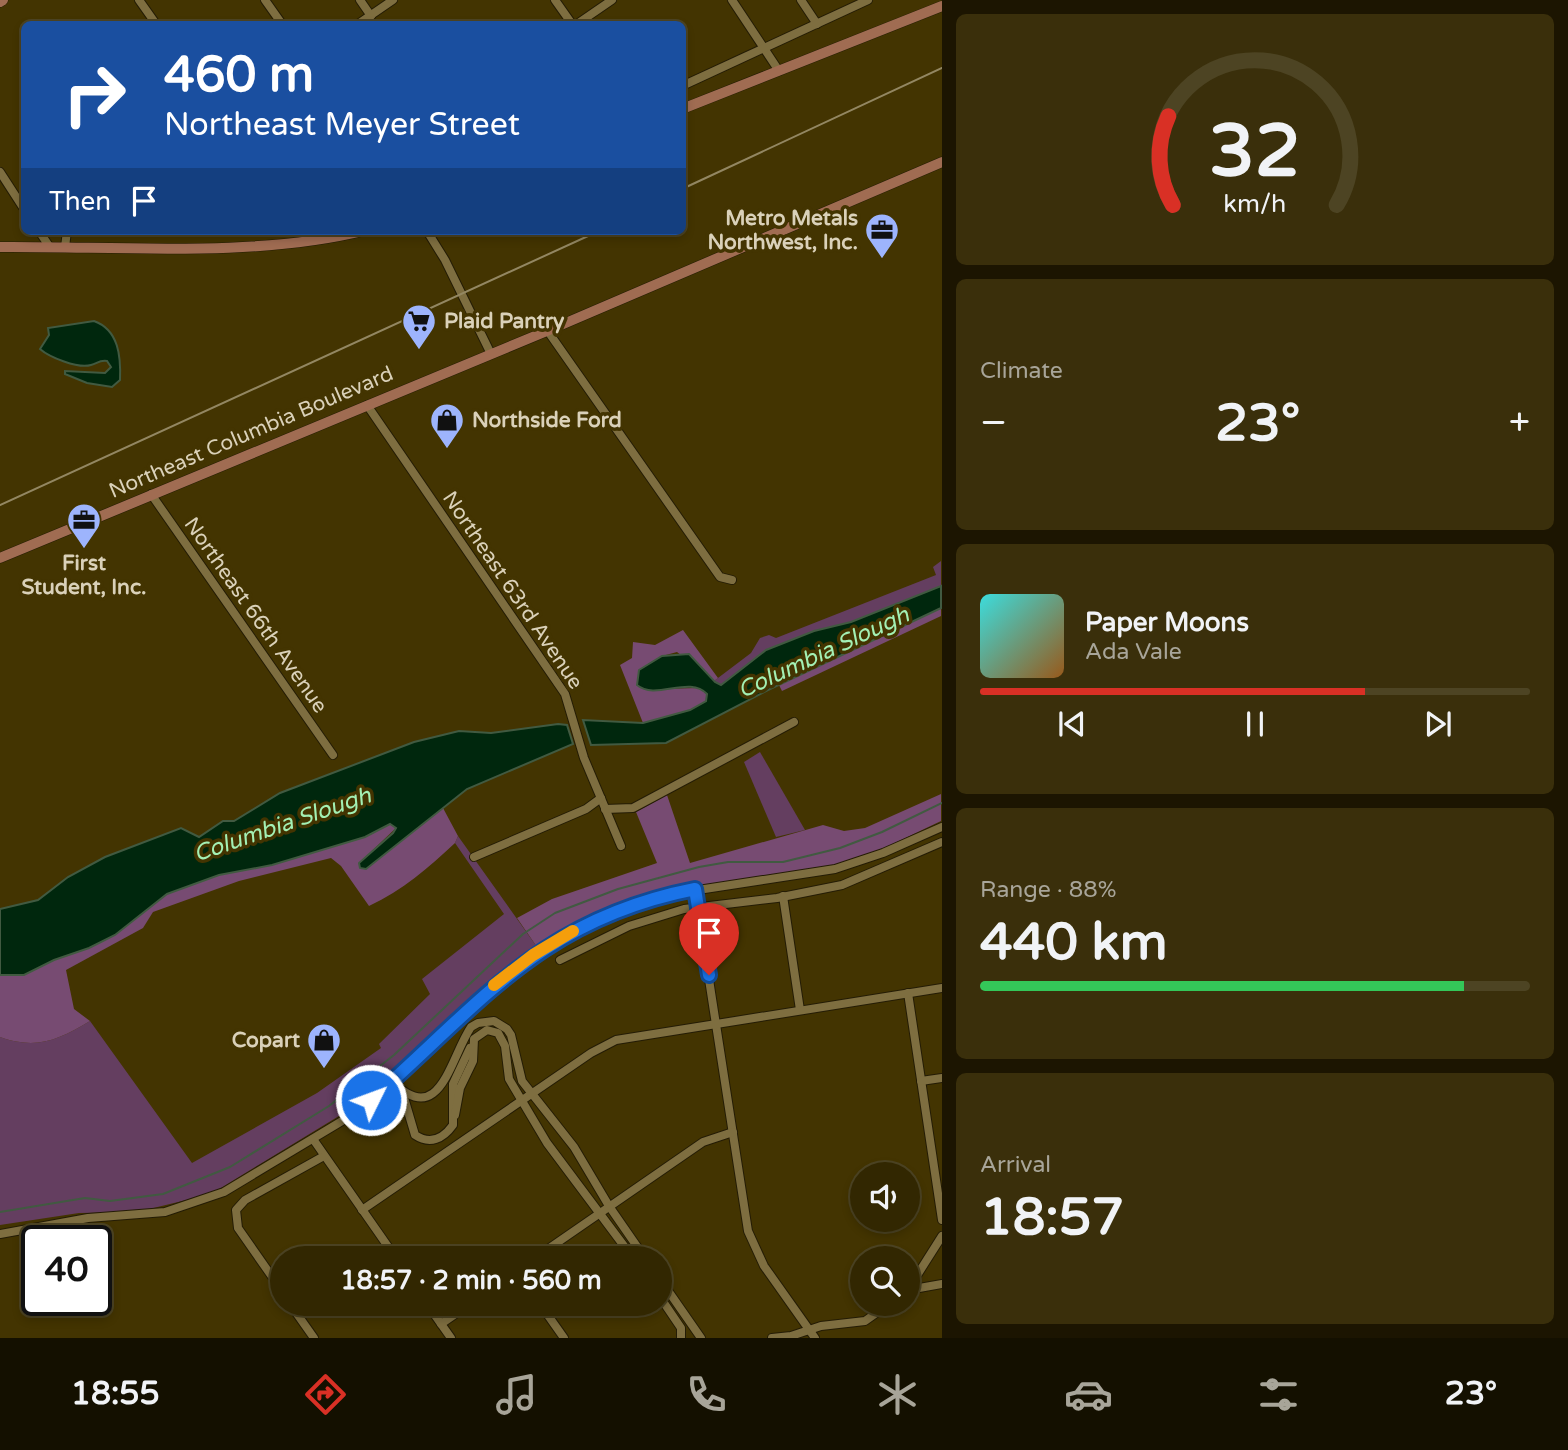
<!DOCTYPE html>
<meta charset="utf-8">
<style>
body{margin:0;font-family:"Varela Round",sans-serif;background:#3a2f0b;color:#f1f3f6;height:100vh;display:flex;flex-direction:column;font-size:26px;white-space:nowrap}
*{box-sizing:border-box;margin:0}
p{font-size:23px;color:#a8a599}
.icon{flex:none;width:38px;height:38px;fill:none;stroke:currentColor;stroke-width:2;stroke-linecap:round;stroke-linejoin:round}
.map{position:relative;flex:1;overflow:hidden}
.details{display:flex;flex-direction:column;gap:14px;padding:14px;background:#1c1501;width:626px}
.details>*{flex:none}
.hud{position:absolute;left:21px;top:21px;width:665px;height:214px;border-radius:10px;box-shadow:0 4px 10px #0003,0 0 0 2px #4d4423;background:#1a4fa0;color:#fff;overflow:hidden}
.tools{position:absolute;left:850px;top:1162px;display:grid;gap:14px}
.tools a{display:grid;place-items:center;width:70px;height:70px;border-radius:50%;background:#322701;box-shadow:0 4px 10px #0003,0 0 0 2px #4d4423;font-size:35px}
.speed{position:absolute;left:21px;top:1225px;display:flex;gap:14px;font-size:35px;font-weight:700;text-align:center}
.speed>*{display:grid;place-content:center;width:91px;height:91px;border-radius:50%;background:#322701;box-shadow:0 4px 10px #0003,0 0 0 2px #4d4423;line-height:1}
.speed .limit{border:4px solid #111;border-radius:10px;background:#fff;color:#111}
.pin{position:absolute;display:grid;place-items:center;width:60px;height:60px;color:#fff;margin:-72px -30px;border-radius:50% 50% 50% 0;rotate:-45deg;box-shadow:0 0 7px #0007}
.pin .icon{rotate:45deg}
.me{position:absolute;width:77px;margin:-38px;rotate:48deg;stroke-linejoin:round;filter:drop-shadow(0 0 5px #0008)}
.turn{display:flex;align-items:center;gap:24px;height:147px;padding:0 28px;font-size:32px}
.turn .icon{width:91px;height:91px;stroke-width:2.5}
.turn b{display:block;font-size:49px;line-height:60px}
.then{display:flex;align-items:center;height:66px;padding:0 28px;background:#0003;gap:14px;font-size:26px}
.big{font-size:52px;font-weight:700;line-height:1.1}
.details .tile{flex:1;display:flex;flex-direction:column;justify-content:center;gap:10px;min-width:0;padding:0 24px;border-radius:10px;background:#3a2f0b}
.details .dial{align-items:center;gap:0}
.dial svg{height:182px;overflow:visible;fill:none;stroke:#4d4423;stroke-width:7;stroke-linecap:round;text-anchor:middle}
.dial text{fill:#f1f3f6;stroke:none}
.song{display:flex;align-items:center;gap:21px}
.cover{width:84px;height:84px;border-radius:10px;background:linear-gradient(135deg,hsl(180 70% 55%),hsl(30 70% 35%))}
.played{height:7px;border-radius:4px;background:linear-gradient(90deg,#d93025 70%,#4d4423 70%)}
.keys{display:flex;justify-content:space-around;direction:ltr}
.heat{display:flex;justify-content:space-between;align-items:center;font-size:38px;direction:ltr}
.charge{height:10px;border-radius:5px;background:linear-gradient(90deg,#34c759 88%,#4d4423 0)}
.trip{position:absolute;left:270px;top:1246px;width:402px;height:70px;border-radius:35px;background:#322701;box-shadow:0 4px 10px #0003,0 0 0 2px #4d4423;font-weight:700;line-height:70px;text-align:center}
.menu{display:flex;height:112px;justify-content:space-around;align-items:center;background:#141000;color:#a8a599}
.menu .icon{width:49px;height:49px}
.menu .on{color:#d93025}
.menu b{font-size:32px;color:#f1f3f6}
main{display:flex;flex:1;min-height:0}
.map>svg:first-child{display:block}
.green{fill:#643e60}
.forest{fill:#774b72}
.water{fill:#00270d;stroke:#415a41;stroke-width:2}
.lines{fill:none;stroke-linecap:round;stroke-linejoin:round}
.stream{stroke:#415a41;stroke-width:2}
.minor-casing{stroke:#241c05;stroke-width:10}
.major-casing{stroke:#241c05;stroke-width:11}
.minor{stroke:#7e6e40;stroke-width:8}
.major{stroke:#a06c52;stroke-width:10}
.rail{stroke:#938762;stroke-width:2}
.route-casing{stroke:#114b97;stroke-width:18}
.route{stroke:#1a73e8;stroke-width:12}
.slow{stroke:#f59e0b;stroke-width:12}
.labels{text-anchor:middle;stroke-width:7;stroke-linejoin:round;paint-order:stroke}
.poi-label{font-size:21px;font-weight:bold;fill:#dad1b9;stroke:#433401;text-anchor:end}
.street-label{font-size:21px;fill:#dad1b9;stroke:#433401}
.water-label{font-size:23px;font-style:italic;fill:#a3f0b4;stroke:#433401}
</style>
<main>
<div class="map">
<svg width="942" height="1338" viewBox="0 0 942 1338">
<rect width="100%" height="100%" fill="#433401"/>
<g class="green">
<polygon points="941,561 941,586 851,622 814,631 766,650 721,685 714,681 751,653 760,638 769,635 776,638 936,575 933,567"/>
<polygon points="760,752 805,830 776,837 744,762"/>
<path d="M458,836L537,947L490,982L357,1105L211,1194L137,1212L79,1213L0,1225V1037C37,1050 58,1040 90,1021L192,1163L317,1093L381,1048L379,1044L430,994L422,979L504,914L455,843Z"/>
</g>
<g class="forest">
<polygon points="941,608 941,616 782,691 779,685"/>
<polygon points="683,630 718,678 714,681 677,652 662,656 648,664 659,689 698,688 707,694 706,701 690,710 643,723 620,665 632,658 633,642 655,645"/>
<polygon points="941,794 941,821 878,851 834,865 659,892 571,925 537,947 517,918 552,899 657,863 636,812 667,795 690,863 823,825 844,831 865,828"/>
<path d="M443,808L458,836L455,843C428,868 403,890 369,906L341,866L331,858L239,881L153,912L143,928L66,970L74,1009L90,1021C58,1040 37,1050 0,1037V975H24L54,960L89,948L115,935L166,894L219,875L272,865L365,837L390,824L396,828L359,863Z"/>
</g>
<g class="water">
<path d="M94,321C119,330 121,357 120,380L112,387L87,383L65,374V371L105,373L111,367L107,361C99,360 98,363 91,365C78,369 49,357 40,349L49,335L48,328Z"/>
<path d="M941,586V608L768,690L666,743L591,745L583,720L643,723L690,710L706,701L707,694C689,675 656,701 637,685L639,670L662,656L689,654L715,682L721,685L766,650L814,631L851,622Z"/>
<polygon points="558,724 567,725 573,744 467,789 366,869 360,868 359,863 393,833 396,828 390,824 365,837 272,865 219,875 167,894 115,935 89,948 54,960 24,975 0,975 0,909 38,900 68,877 105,857 181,828 199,837 223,821 234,821 280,793 414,742 459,731 491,733"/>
</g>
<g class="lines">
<polyline class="stream" points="0,1212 85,1198 110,1201 163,1194 230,1167 329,1106 394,1055 523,934 555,913 618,889 699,867 728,862 783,862 840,848 882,832 942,803"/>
<g class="minor-casing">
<g id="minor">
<polyline points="139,0 156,24"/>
<polyline points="265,0 282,24"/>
<polyline points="360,0 371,16"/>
<polyline points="555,0 572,24"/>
<polyline points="732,0 779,71"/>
<polyline points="801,0 817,24"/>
<polyline points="358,24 393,0"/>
<polyline points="577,24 612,0"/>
<polyline points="682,86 868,0"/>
<polyline points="0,172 24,209"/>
<polyline points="39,231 49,246"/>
<polyline points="427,231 445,260 491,354"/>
<polyline points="65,247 67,231"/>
<polyline points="547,330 720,577 732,580"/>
<polyline points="367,405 565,694 584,758 621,846"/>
<polyline points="151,494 333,755"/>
<polyline points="605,809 633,808 794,722"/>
<polyline points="474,857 586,809 601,798"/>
<polyline points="695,889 748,1231 764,1266 815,1338"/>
<polyline points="783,896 800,1010"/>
<polyline points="560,960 629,926 684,909 777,898 842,885 942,842"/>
<polyline points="908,993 942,1220"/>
<path d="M392,1081C440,1130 450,1058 471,1027L478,1023L494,1021L507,1029L511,1035L522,1081L574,1147L609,1206L645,1258"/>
<polyline points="921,1081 942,1078"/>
<path d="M402,1091L415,1135C430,1145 443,1139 453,1125V1084L470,1048"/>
<polyline points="455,1115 460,1088 473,1061 474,1039 487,1030 498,1033 505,1046 509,1079 547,1143 633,1258"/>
<polyline points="313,1139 396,1258"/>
<polyline points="362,1210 591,1053 616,1040 942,988"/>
<polyline points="0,1234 88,1218 165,1212 224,1192 352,1115 505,975 556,940 602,917 672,894 835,869 883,853 942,827"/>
<polyline points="535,1258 703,1142 733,1132"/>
<polyline points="660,1279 701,1338"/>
<polyline points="915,1286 916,1277 942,1236"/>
<polyline points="908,1290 942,1284"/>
<polyline points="282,1291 238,1228 236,1210 245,1200 324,1156"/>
<polyline points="660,1297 681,1328 681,1338"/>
<polyline points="290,1304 314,1338"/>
<polyline points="427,1304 451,1338"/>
<polyline points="540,1304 564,1338"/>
<polyline points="441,1324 470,1304"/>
<polyline points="772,1338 791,1336 821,1326 865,1321 889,1304"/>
</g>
</g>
<g class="major-casing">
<g id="major">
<polyline points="0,2 3,0"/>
<polyline points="682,109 942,6"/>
<path d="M0,247C115,246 252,258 363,231"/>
<polyline points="0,558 547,331 942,162"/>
</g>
</g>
<use href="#minor" class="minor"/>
<use href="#major" class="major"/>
<g class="rail">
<polyline points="682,189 942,68"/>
<polyline points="0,505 599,231"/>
</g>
</g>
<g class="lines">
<g class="route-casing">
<path id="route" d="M371,1100C481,1003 541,919 695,889L709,975"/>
</g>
<use href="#route" class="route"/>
<polyline class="slow" points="494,985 533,955 573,931"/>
</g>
<defs>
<g id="office-pin" transform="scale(1.75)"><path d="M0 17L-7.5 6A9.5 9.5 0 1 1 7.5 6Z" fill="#9db4fd" stroke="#433401"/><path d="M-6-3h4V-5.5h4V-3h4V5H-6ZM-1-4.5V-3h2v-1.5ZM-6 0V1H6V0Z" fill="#111"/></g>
<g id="supermarket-pin" transform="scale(1.75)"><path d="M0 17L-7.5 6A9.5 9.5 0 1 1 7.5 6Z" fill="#9db4fd" stroke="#433401"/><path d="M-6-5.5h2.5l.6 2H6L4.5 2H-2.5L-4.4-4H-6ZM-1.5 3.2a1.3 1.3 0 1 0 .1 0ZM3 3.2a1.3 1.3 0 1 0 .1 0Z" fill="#111"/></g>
<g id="shop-pin" transform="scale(1.75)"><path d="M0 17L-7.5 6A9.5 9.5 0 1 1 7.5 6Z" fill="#9db4fd" stroke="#433401"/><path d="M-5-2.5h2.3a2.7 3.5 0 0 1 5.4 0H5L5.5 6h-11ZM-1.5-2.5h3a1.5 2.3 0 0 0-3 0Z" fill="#111"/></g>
</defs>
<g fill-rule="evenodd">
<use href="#office-pin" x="882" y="230"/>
<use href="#supermarket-pin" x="419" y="321"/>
<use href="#shop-pin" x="447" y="420"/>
<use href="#office-pin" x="84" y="520"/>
<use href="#shop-pin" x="324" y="1040"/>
</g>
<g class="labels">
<g class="poi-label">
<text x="858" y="225">Metro Metals<tspan x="858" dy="24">Northwest, Inc.</tspan></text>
<text x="444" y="328" text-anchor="start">Plaid Pantry</text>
<text x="472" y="427" text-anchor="start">Northside Ford</text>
<text x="84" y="570" text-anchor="middle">First<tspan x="84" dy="24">Student, Inc.</tspan></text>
<text x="300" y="1047">Copart</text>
</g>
<g class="street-label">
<text transform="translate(251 432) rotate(-23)" y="7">Northeast Columbia Boulevard</text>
<text transform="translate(513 590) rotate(56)" y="7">Northeast 63rd Avenue</text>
<text transform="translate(256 615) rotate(55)" y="7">Northeast 66th Avenue</text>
</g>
<g class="water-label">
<text transform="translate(823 652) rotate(-25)" y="8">Columbia Slough</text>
<text transform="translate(282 824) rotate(-19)" y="8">Columbia Slough</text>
</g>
</g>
</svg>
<div class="tools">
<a><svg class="icon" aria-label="sound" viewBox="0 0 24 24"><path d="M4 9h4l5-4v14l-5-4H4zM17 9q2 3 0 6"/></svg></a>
<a><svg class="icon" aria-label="search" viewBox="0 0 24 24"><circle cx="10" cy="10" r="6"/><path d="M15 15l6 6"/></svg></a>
</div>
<div class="speed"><div class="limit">40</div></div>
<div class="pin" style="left:709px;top:975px;background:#d93025"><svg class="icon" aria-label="arrive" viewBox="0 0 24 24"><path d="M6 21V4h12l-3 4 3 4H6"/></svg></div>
<svg class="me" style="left:371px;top:1100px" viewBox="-20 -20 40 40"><circle r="17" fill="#1a73e8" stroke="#fff" stroke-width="3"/><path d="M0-11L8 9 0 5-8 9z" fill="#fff"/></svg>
<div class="trip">18:57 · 2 min · 560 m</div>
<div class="hud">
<div class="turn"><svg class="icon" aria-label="right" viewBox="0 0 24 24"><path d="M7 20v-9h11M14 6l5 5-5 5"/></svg><div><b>460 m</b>Northeast Meyer Street</div></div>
<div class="then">Then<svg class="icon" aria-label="arrive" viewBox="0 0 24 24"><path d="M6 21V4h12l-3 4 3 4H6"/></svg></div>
</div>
</div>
<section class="details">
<div class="tile dial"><svg viewBox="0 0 100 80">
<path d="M14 69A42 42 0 1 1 86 69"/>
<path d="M14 69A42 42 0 0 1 12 30" stroke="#d93025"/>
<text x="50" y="56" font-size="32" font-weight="700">32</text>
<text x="50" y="72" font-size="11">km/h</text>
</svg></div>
<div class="tile"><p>Climate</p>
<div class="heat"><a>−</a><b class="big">23°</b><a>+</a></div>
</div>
<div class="tile">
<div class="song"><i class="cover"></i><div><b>Paper Moons</b><p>Ada Vale</p></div></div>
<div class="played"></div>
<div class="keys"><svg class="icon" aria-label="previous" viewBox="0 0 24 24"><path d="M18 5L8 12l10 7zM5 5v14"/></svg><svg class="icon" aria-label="pause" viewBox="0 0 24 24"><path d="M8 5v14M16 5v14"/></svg><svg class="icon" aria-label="next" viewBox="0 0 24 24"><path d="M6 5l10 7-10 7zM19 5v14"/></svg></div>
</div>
<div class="tile"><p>Range · 88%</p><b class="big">440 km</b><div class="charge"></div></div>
<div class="tile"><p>Arrival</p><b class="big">18:57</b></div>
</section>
</main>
<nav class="menu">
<b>18:55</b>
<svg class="icon on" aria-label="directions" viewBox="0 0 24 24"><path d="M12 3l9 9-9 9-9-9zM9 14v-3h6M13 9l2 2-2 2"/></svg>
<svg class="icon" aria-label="music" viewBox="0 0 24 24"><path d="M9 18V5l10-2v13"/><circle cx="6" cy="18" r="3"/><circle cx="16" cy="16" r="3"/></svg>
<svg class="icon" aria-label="phone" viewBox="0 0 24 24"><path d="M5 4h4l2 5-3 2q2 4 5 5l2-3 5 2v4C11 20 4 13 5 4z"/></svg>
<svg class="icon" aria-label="climate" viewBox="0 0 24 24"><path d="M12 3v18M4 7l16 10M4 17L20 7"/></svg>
<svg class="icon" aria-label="car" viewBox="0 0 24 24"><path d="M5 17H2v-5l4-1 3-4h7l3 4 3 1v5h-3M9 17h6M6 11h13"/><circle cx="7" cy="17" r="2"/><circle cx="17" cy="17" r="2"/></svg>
<svg class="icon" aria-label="filters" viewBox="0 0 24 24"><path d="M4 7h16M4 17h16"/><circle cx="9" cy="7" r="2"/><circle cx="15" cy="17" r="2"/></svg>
<b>23°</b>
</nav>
